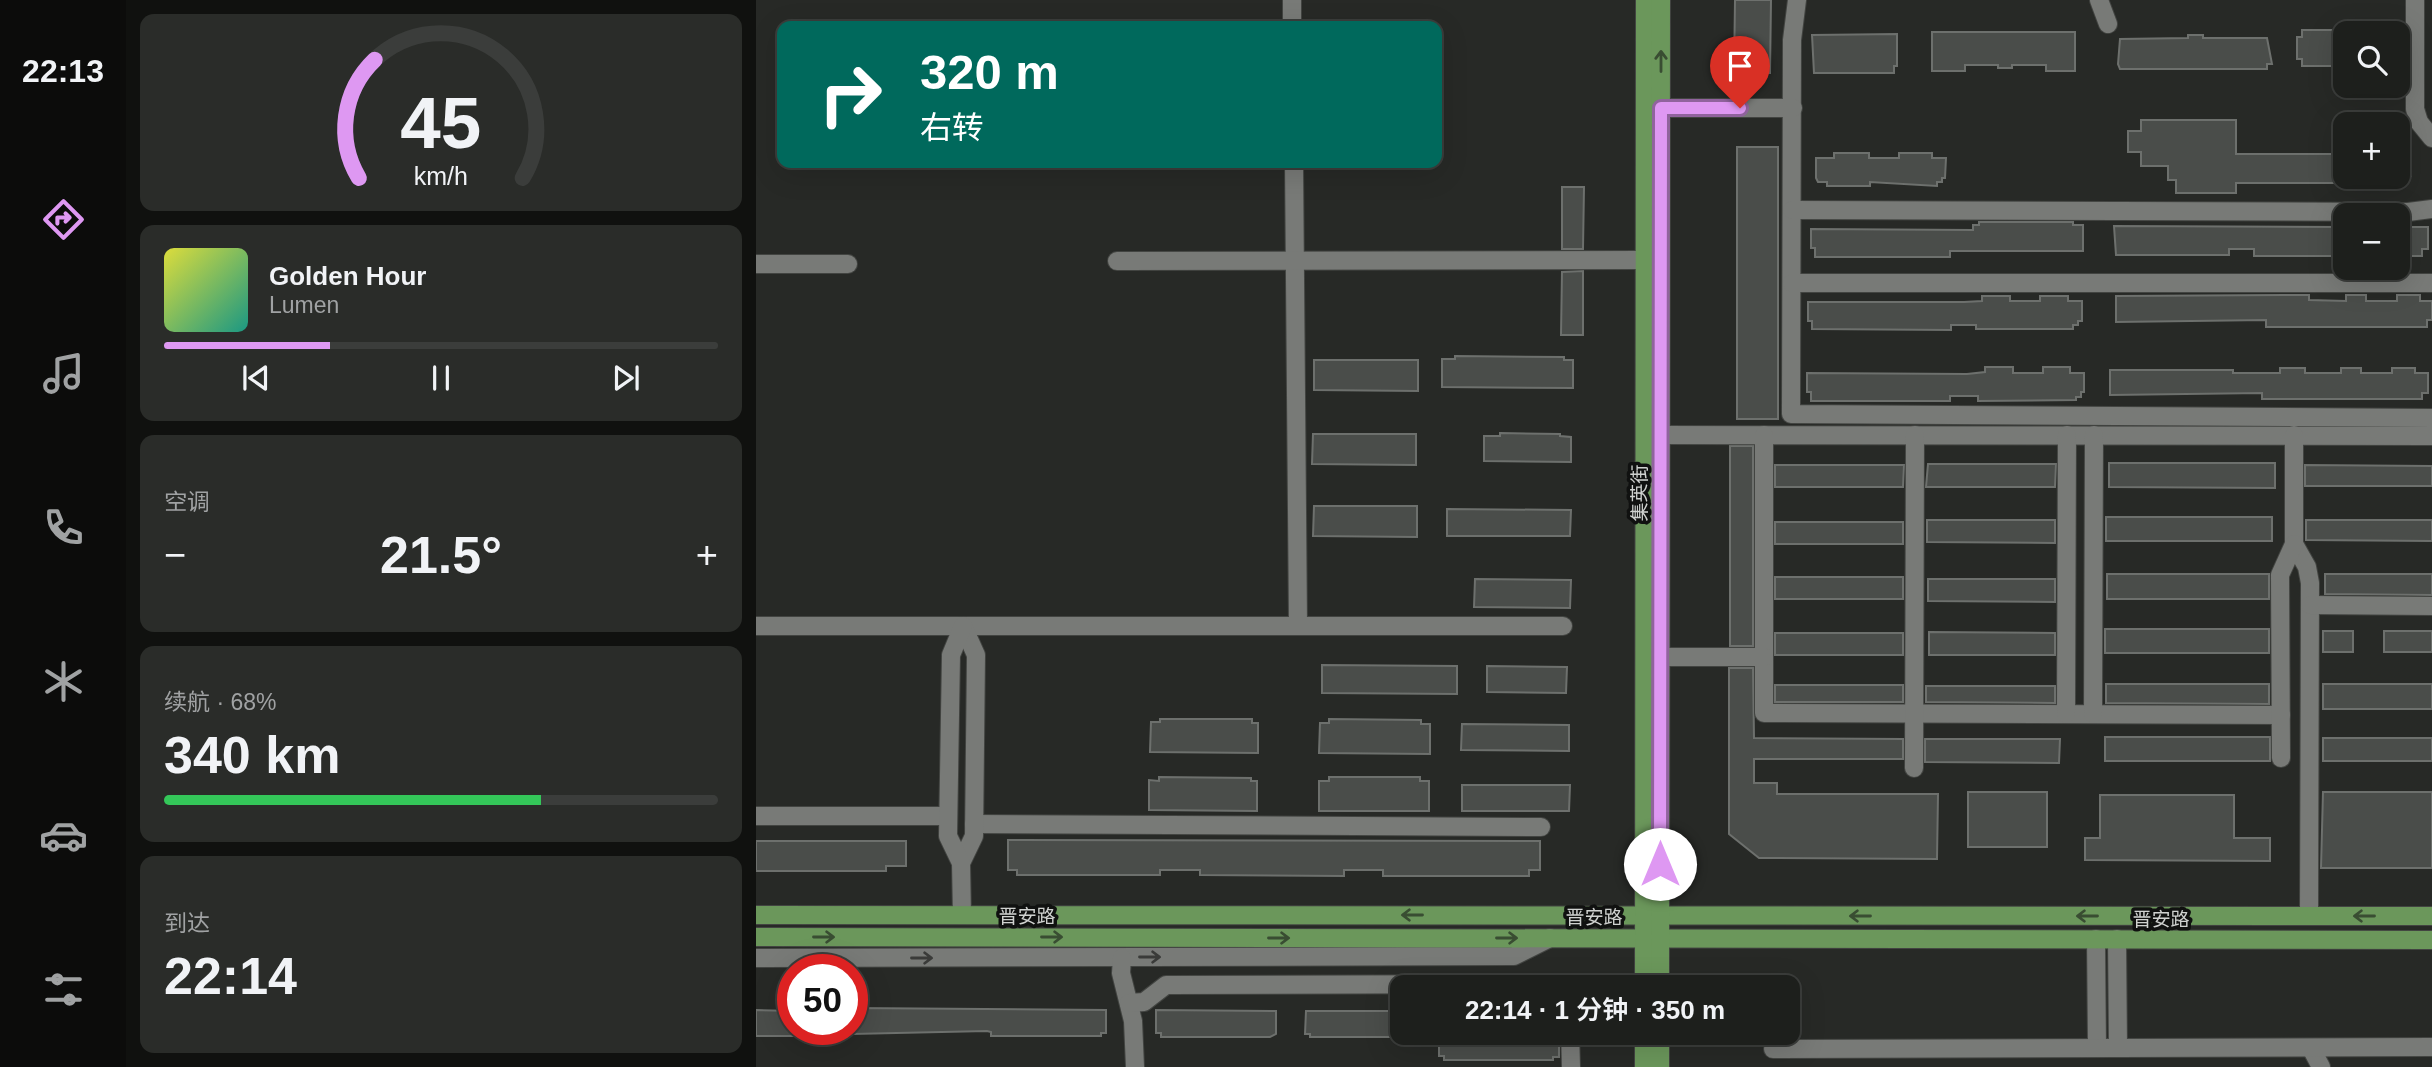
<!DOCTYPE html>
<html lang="zh">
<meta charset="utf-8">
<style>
body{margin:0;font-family:Arial,"Noto Sans SC",sans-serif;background:#2a2c29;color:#f1f3f6;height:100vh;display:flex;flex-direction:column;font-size:26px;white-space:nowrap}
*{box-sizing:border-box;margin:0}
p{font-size:23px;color:#a0a2a3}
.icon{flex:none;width:38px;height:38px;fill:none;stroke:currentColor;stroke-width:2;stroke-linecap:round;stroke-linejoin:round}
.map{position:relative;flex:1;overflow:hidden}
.drawer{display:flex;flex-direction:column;gap:14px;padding:14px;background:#10110f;width:630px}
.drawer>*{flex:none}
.top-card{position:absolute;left:21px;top:21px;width:665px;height:147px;border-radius:14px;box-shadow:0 7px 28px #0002,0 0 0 2px #3b3d3b;background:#00695c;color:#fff;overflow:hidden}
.buttons{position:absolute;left:1577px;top:21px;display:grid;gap:14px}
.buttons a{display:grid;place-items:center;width:77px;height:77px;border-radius:14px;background:#1d1f1c;box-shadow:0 7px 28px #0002,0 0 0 2px #3b3d3b;font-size:35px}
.speed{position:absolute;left:21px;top:954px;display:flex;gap:14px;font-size:35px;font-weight:700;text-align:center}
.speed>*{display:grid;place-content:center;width:91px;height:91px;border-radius:50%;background:#1d1f1c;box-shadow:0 7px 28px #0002,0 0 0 2px #3b3d3b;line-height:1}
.speed .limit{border:10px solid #d22;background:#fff;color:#111}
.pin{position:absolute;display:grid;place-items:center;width:60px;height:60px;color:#fff;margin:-72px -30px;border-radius:50% 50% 50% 0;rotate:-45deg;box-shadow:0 0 7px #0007}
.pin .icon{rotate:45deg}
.me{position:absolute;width:77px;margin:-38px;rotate:0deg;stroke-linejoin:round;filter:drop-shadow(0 0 5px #0008)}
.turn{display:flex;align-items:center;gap:24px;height:147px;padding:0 28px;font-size:32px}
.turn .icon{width:91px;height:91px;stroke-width:2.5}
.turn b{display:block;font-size:49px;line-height:60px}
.big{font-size:52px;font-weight:600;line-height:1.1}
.drawer .tile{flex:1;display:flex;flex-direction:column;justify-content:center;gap:10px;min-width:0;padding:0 24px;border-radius:14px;background:#2a2c29}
.drawer .dial{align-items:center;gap:0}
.dial svg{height:182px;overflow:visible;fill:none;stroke:#3b3d3b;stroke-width:7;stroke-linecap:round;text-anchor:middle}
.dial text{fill:#f1f3f6;stroke:none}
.song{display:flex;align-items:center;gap:21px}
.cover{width:84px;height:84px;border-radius:10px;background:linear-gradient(135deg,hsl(60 70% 55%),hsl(170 70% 35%))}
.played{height:7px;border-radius:4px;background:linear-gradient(90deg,#de98f2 30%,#3b3d3b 30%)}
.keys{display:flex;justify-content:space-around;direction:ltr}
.heat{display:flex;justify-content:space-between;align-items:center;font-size:38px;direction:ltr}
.charge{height:10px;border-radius:5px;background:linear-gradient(90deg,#34c759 68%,#3b3d3b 0)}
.trip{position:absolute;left:634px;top:975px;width:410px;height:70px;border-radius:14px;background:#1d1f1c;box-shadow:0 7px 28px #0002,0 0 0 2px #3b3d3b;font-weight:600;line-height:70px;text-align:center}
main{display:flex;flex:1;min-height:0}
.tabs{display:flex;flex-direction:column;width:126px;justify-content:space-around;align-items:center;background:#0c0c0b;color:#a0a2a3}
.tabs .icon{width:49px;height:49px}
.tabs .on{color:#de98f2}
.tabs b{font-size:32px;color:#f1f3f6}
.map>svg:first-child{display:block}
.building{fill:#4a4d4a;stroke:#6d706d;stroke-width:2}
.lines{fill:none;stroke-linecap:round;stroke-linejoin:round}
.minor-casing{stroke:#424441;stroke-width:20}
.major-casing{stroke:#424441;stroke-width:20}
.minor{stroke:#787a77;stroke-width:18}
.major{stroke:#6b975b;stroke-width:18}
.oneway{stroke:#394d32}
.oneway2{stroke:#3a3b39}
.route-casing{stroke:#90639d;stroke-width:18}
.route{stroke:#de98f2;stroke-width:12}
.labels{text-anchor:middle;stroke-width:7;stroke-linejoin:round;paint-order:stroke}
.street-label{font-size:19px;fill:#d0d2d0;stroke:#101110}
</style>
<main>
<nav class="tabs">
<b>22:13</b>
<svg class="icon on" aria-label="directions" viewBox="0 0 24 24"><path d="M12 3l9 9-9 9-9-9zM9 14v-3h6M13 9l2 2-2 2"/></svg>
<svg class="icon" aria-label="music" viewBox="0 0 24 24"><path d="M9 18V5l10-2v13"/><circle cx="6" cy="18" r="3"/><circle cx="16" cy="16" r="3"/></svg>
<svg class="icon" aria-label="phone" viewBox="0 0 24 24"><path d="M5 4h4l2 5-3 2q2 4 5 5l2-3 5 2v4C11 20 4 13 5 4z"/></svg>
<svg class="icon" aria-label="climate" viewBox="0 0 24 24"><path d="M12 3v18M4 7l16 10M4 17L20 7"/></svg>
<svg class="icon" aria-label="car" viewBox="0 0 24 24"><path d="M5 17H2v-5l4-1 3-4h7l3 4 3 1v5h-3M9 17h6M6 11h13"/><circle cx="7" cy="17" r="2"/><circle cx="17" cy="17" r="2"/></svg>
<svg class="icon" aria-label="filters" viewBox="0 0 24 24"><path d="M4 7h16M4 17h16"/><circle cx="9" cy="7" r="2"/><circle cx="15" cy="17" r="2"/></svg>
</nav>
<section class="drawer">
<div class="tile dial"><svg viewBox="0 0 100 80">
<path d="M14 69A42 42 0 1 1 86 69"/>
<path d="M14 69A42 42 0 0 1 21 17" stroke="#de98f2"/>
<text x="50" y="56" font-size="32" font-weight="700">45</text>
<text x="50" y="72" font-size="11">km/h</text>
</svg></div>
<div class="tile">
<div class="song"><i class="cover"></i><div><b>Golden Hour</b><p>Lumen</p></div></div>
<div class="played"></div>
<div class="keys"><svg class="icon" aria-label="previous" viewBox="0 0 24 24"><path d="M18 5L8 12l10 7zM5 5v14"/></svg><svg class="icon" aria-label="pause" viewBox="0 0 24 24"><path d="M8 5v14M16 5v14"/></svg><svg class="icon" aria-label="next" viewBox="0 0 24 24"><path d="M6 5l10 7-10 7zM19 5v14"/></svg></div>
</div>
<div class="tile"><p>空调</p>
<div class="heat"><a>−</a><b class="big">21.5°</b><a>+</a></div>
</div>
<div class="tile"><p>续航 · 68%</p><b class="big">340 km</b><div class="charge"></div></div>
<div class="tile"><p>到达</p><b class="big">22:14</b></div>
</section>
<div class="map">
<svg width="1676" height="1067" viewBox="0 0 1676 1067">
<rect width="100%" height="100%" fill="#272926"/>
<g class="building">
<polygon points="979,0 1015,0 1014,73 978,73"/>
<polygon points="1546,30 1589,30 1589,60 1585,60 1585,66 1546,66 1546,59 1541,59 1541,37 1546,37"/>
<polygon points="1176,32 1319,32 1319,71 1290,71 1290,65 1256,65 1256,68 1242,68 1242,65 1209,65 1209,71 1176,71"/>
<polygon points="1141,34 1141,66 1138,66 1138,73 1058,73 1056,35"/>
<polygon points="1432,35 1447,35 1447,38 1511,38 1516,64 1511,64 1511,69 1364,69 1362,64 1364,39 1432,38"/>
<polygon points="1385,120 1480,120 1480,154 1589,154 1589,183 1480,183 1480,193 1420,193 1420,180 1412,180 1412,166 1385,166 1385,152 1372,152 1372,131 1385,131"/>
<rect x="981" y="147" width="41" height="272"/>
<polygon points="1078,153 1113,153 1113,158 1143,158 1143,153 1176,153 1176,158 1190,158 1189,178 1186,178 1186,182 1181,182 1181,186 1114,182 1114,186 1071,186 1071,182 1062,182 1060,178 1060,158 1078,158"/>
<rect x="1642" y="154" width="13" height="22"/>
<polygon points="806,187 828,187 827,249 806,249"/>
<polygon points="1223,222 1317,222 1317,225 1327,225 1327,251 1194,251 1194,257 1059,257 1059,248 1055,248 1055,229 1217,230 1217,225 1223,225"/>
<polygon points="1358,226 1589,227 1589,256 1498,256 1498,249 1473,249 1473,255 1360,255"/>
<polygon points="1642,227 1672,227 1672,249 1666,249 1666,256 1642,256"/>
<polygon points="827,271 827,335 805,335 806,272"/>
<polygon points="1528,295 1553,295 1553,300 1590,301 1590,295 1610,295 1610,301 1641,301 1641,295 1664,295 1664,301 1676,301 1676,320 1671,320 1671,327 1510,327 1510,320 1360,322 1360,296"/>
<polygon points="1226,296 1254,296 1254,301 1284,301 1284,296 1312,296 1312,301 1326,301 1326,321 1322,321 1322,325 1317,325 1317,329 1220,329 1220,325 1195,325 1195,330 1056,329 1056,321 1052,321 1052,302 1208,302 1226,301"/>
<polygon points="699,356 808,357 808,360 817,360 817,388 686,387 686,359 699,359"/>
<polygon points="558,360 662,360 662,391 558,390"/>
<polygon points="1229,367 1257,367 1257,373 1287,373 1287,367 1314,367 1314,373 1328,373 1328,392 1325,392 1325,397 1320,397 1320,400 1222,401 1222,396 1194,396 1194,401 1055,401 1055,392 1051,392 1051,373 1211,374 1229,372"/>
<polygon points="1524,368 1549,368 1549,373 1585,373 1585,368 1605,368 1605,373 1636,373 1636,368 1659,368 1659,373 1672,373 1672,393 1666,393 1666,399 1506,399 1506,393 1354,395 1354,370 1477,370 1477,373 1524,373"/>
<polygon points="744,433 804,434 804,436 815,437 815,462 728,461 728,436 744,436"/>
<polygon points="557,434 660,434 660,465 556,464"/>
<rect x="974" y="446" width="23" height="200"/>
<polygon points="1353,463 1519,463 1519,488 1353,487"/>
<polygon points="1300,464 1299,487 1170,487 1172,464"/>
<polygon points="1019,465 1148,465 1147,487 1019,487"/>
<polygon points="1549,465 1676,466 1676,486 1549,486"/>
<polygon points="558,506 661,506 661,537 557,536"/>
<polygon points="691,509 815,510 814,536 691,536"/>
<rect x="1350" y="517" width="166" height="24"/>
<polygon points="1171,520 1299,520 1299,543 1171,542"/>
<polygon points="1550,520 1676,520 1676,541 1550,540"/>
<rect x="1019" y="522" width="128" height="22"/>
<rect x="1351" y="574" width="162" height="25"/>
<polygon points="1569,574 1676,574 1676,595 1569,594"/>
<rect x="1019" y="577" width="128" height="22"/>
<polygon points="719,579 815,580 814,608 718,607"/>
<polygon points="1172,579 1299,579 1299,602 1172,601"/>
<rect x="1349" y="629" width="164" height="24"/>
<rect x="1567" y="631" width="30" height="21"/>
<rect x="1628" y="631" width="48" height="21"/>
<polygon points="1173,632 1299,633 1299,655 1173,655"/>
<rect x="1019" y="633" width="128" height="22"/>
<polygon points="566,665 701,666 701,694 566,693"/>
<polygon points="731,666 811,667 810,693 731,692"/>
<polygon points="973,668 997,668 998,738 1147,739 1147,759 998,759 998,783 1021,783 1021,794 1182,794 1181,859 1003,858 973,834"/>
<polygon points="1350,684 1513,684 1513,704 1350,703"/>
<rect x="1567" y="684" width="109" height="25"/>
<rect x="1019" y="685" width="128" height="17"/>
<polygon points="1170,686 1299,686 1299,703 1170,702"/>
<polygon points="404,719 496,719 496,723 502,723 502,753 394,752 395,722 404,722"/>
<polygon points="573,719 665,720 665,724 674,724 674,754 563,753 564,723 573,723"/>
<polygon points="706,724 813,725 813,751 705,750"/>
<rect x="1349" y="737" width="165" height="24"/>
<rect x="1567" y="738" width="109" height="23"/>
<polygon points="1169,739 1304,739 1303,763 1169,762"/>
<polygon points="403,777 495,778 495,781 501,781 501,811 393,810 393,780 403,781"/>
<polygon points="573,777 664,777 664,781 673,781 673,811 563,811 563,781 573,781"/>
<polygon points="706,785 814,785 813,811 706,811"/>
<rect x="1212" y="792" width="79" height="55"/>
<polygon points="1567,792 1676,792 1676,868 1565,868"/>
<polygon points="1344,795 1478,795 1478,838 1514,838 1514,861 1329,860 1329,838 1344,838"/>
<polygon points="252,840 784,841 784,870 773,870 773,876 627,876 627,870 588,870 588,876 444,875 444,870 404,870 404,875 261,875 261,870 252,870"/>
<polygon points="0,841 150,841 150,866 130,866 130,871 0,871"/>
<polygon points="96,1008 350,1010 350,1033 345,1033 345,1036 235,1036 235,1032 231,1031 96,1034"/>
<polygon points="0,1010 37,1011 37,1036 0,1036"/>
<polygon points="400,1010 520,1011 520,1034 514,1037 405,1037 405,1033 400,1033"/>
<polygon points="550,1011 646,1011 646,1037 554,1037 554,1034 549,1034"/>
<polygon points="683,1032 803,1033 803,1057 797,1057 797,1060 688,1060 688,1056 683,1056"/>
</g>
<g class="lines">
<g class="minor-casing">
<g id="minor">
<polyline points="536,0 536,26"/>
<polyline points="1041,0 1036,40 1035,414 1676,418"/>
<polyline points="1343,0 1352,24"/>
<polyline points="1659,0 1659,109 1663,122 1676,138"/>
<polyline points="905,108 1037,108"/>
<polyline points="538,163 542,626"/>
<polyline points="1036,210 1652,212 1676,209"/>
<polyline points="361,261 889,260"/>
<polyline points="0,264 92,264"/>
<polyline points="1036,283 1676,283"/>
<polyline points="905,435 1676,436"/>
<polyline points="1008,435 1008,713 1525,715"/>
<polyline points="1538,435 1538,544 1551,567 1554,583 1553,916"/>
<polyline points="1554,605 1676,606"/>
<polyline points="0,626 807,626"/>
<polyline points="904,657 1008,657"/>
<polyline points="1310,714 1311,435"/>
<polyline points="1337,714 1338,435"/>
<polyline points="1525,758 1524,575 1538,544"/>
<polyline points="1158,768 1159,435"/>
<polyline points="0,816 192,816"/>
<polyline points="218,824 785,827"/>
<polyline points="205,863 218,836 220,655 207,626"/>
<polyline points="206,915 205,863 192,836 195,655 207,626"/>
<polyline points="1340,939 1341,1048"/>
<polyline points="1361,939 1362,1048"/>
<polyline points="0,958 758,956 794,938"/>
<polyline points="366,958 365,973 377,1021 379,1067"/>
<polyline points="373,1003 388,1002 410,985 766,984 780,987"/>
<polyline points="814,1032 815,1067"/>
<polyline points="1555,1048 1565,1067"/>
<polyline points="1017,1049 1676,1047"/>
</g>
</g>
<g class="major-casing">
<g id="major">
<polyline points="0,915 1676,916"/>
<polyline points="0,937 1676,940"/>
<polyline points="888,987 889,0"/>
<polyline points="904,987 905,0"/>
<polyline points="888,1067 888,1032"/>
<polyline points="904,1067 904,1032"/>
</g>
</g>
<use href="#minor" class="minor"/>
<use href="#major" class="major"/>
</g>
<defs><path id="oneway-shaft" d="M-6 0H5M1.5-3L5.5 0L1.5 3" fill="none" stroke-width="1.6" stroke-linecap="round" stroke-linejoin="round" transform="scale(1.75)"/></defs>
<g class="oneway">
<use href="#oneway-shaft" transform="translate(905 61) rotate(-90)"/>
<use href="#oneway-shaft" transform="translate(656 915) rotate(-180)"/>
<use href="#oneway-shaft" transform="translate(1104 916) rotate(-180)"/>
<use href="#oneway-shaft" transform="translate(1331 916) rotate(-180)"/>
<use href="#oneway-shaft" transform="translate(1608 916) rotate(-180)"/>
<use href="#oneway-shaft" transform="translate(68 937)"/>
<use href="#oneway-shaft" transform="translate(296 937)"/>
<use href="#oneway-shaft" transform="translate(523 938)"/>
<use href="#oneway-shaft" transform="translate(751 938)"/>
</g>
<g class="oneway2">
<use href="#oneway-shaft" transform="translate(394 957)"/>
<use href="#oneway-shaft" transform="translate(166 958)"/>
</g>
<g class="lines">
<g class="route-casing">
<polyline id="route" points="904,864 905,108 984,108"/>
</g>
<use href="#route" class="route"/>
</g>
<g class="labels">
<g class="street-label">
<text transform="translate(883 493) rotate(-90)" y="7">集英街</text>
<text x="271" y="923">晋安路</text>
<text x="838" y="924">晋安路</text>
<text x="1405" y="926">晋安路</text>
</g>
</g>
</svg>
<div class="buttons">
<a><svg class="icon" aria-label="search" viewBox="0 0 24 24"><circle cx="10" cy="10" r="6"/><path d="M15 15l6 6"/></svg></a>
<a>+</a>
<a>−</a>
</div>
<div class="speed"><div class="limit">50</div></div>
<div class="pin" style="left:984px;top:108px;background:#d93025"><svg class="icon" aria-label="arrive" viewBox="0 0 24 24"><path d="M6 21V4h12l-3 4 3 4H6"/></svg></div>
<svg class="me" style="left:904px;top:864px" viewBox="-20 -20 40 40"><circle r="19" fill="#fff"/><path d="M0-13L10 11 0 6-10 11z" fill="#de98f2"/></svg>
<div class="trip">22:14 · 1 分钟 · 350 m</div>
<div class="top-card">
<div class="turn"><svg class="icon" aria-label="right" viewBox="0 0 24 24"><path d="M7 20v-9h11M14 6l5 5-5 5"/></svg><div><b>320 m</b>右转</div></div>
</div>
</div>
</main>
